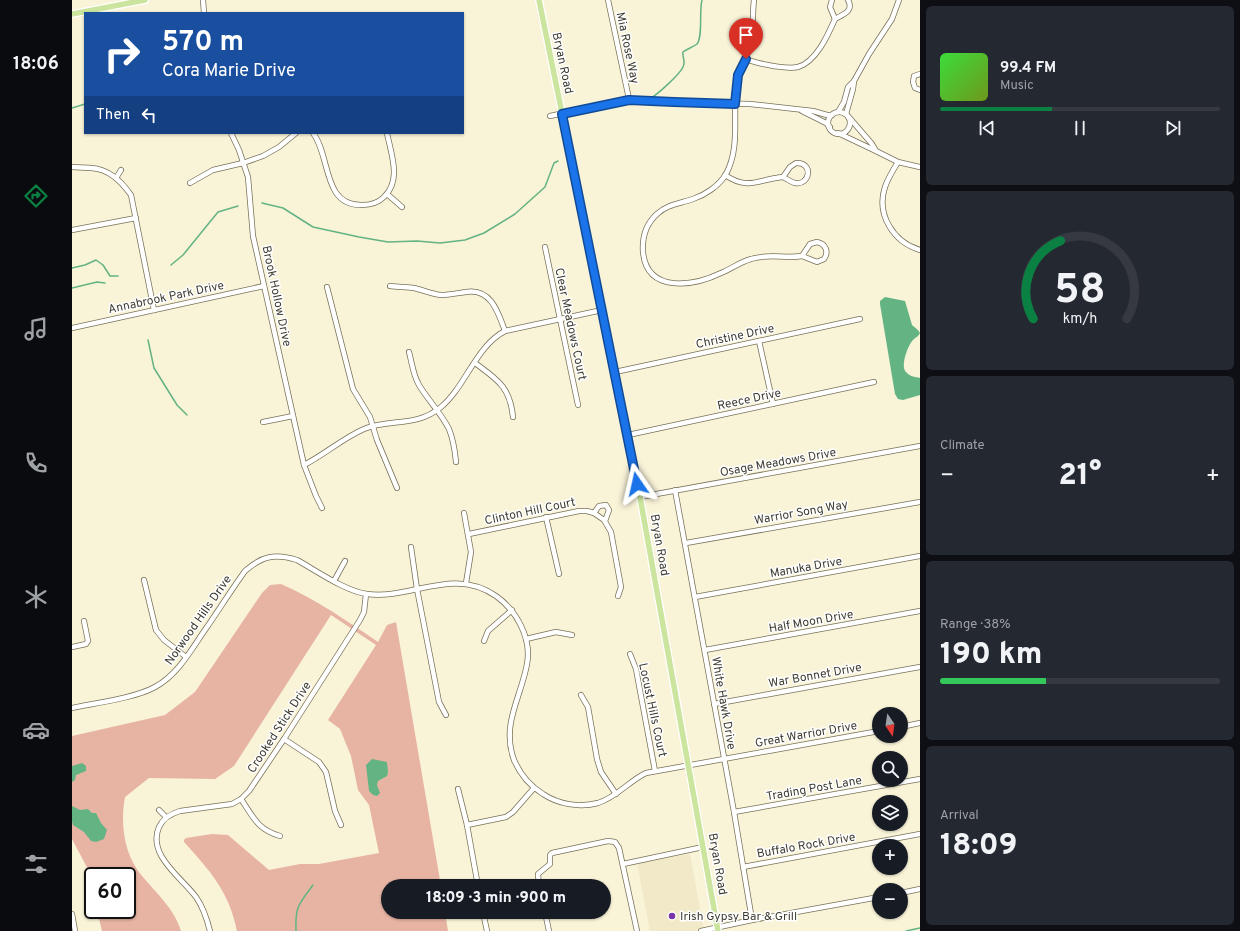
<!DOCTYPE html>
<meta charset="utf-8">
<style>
body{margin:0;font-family:Overpass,sans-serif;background:#242831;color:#f1f3f6;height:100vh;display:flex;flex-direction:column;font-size:15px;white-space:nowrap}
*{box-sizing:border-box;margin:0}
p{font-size:13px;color:#9ea1a6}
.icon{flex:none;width:22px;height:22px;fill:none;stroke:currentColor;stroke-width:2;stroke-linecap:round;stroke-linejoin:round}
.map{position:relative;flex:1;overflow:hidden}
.drawer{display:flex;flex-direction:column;gap:6px;padding:6px;background:#0d0f14;width:320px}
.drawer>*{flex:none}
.hud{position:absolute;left:12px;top:12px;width:380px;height:122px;border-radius:0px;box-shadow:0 1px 3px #0004;background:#1a4fa0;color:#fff;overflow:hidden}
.needle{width:26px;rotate:167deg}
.controls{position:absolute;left:800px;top:707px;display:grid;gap:8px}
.controls a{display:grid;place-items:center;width:36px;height:36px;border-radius:50%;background:#171b24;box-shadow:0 1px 3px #0004;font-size:20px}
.speed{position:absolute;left:12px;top:867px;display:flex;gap:8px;font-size:20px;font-weight:700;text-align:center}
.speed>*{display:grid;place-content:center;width:52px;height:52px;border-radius:50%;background:#171b24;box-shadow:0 1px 3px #0004;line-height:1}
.speed .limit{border:2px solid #111;border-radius:6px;background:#fff;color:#111}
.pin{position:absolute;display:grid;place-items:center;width:34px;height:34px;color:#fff;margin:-41px -17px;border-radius:50% 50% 50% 0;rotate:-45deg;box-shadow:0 0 4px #0007}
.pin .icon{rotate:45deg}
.me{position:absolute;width:44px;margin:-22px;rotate:349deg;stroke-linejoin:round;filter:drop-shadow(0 0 3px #0008)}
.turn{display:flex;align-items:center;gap:14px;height:84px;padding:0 12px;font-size:18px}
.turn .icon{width:52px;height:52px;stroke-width:2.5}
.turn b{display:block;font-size:28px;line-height:34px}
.then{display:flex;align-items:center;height:38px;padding:0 12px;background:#0003;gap:8px;font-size:15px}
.big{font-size:30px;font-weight:800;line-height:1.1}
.drawer .card{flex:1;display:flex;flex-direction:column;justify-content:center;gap:6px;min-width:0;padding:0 14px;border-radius:6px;background:#242831}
.drawer .dial{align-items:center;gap:0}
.dial svg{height:104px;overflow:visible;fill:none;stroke:#363941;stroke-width:7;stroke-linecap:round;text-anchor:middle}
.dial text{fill:#f1f3f6;stroke:none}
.song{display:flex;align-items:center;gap:12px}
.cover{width:48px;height:48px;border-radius:6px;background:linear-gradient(135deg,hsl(120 70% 55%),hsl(80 70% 35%))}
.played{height:4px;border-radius:2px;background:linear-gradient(90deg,#0b8043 40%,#363941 40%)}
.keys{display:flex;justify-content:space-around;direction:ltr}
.heat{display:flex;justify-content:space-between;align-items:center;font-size:22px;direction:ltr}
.charge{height:6px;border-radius:3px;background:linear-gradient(90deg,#34c759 38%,#363941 0)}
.trip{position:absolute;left:309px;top:879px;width:230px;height:40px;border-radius:20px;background:#171b24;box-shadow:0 1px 3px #0004;font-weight:800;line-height:40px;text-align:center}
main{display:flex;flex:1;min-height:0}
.dock{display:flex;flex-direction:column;width:72px;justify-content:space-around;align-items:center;background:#090b0e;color:#9ea1a6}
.dock .icon{width:28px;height:28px}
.dock .active{color:#0b8043}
.dock b{font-size:18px;color:#f1f3f6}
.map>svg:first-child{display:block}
.built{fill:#f1e9c7}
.green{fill:#e7b4a4}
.water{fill:#63b383}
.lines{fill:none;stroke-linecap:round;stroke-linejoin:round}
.stream{stroke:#63b383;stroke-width:1.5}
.minor-casing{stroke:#777159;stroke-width:6}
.major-casing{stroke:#fff;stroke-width:8}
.minor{stroke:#fff;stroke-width:4.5}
.major{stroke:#cbe59e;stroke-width:5.5}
.route-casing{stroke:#114b97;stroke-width:10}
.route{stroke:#1a73e8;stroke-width:7}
.poi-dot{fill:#7934a7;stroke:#fff;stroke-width:1.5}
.labels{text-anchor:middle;stroke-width:3;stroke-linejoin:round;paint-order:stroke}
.street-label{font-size:12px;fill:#3e3c31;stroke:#fff}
.poi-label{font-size:12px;fill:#3e3c31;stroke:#fff;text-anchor:start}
</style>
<main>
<nav class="dock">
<b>18:06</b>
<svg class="icon active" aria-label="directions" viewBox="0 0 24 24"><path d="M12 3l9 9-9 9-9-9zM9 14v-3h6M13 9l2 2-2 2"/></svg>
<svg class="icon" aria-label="music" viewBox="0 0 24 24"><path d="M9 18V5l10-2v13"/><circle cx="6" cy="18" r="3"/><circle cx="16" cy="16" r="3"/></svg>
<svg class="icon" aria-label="phone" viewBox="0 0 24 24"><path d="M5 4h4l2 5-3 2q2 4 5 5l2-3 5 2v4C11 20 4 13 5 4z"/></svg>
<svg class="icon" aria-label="climate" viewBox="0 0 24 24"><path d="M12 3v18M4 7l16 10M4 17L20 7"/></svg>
<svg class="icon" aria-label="car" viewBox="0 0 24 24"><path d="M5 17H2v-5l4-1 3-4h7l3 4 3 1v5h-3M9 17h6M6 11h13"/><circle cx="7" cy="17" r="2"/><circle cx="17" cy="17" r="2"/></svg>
<svg class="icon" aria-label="filters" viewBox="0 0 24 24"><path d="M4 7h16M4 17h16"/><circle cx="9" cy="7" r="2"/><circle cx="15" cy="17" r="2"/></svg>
</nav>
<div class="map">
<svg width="848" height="931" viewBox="0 0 848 931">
<rect width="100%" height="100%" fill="#f9f3d8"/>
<polygon class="built" points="618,854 632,931 578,931 565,863"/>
<path class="green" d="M209,584C244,599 275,621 306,642L315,625L324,622L369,886H316V912H373L376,931H165C157,891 138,871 112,842V840L114,838L140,834L156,835L197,870L228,864H247L307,853L297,805L286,790L279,756L268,729L256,720L304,645L259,615L162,766L143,779L77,778L53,797C48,824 52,855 70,876C85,894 102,908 109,931H30L25,910H55V876H21V888L18,873L0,839V736L93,715L123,692L190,593L198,585Z"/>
<g class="water">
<path d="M813,297L833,301L840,325L846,330L848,333C846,337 844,337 841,340C836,345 828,366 834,372C837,376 843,377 848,378V395L831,400L826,399L823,394L808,304V301Z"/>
<polygon points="300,759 315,762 316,772 315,776 306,781 305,785 308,793 305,796 301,795 297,791 294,765"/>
<polygon points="10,763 14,766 14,771 4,775 3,780 0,782 0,766"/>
<polygon points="0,806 8,810 16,809 20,813 24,813 29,823 35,830 32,839 24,842 19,841 12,832 1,825 0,821"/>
</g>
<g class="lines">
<g class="stream">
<path d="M579,98C586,94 608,74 611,67C614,61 610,57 611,52C615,49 621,47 625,44C631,37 627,10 630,0"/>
<polyline points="0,108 13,104"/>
<polyline points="190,203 211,208 241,227 287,237 316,242 345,241 368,243 393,240 412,233 443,214 473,187 482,163 486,161"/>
<polyline points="99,265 111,255 146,212 166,206"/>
<polyline points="0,268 13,265 24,260 31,265 38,276 46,276"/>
<polyline points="0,288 25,282 33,283"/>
<polyline points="76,340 82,368 105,405 115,415"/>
<path d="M224,931C223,906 227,904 241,885"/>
<polyline points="834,931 848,928"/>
</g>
<g class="minor-casing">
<g id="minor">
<polyline points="131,0 132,13"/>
<polyline points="536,0 557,99"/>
<path d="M682,0C680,15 682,30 679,45C676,56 668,65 666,76C664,80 665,86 664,91C661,119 668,148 654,174C647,186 633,195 621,199C607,204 596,204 585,214C574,224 570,238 571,252C575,294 622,286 649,273C659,269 668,262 679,259C698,253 712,259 730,256"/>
<path d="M760,0L758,7L763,19C772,14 782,11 776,0"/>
<path d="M674,59C683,63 692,64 701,66C709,67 718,69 726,67C744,62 756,35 763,19"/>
<polyline points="848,74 842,76 841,82 843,88 848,90"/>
<polyline points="730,111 754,123 758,127"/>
<polyline points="766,112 772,102 776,87 782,81 797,54 820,19 827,0"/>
<circle cx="767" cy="123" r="11"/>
<polyline points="774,114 781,89 782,81"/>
<polyline points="478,116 557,99 601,102 678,104 741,111 755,115 760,115"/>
<polyline points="159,133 167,150 176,177 181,236 232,465 244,496 250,508"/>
<path d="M241,133C259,156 250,206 290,205C299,205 306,203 312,197C330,180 319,154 315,133"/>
<polyline points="766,133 804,151 800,144 775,115"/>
<polyline points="804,151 826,162 848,167"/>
<path d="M826,162C821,170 816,178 813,187C804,214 821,242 848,250"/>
<path d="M724,163C742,162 738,186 723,183C719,182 715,179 711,177L718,167Z"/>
<path d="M0,167C6,168 13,167 19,168C37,169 49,181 59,195L82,310"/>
<path d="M653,175C677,191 686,179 711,177"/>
<polyline points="44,178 49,170"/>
<polyline points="118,183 141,170 171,163 191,156 207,147 224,133"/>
<polyline points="315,194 330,207"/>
<polyline points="0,230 64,218"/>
<path d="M745,242C754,244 757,252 752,259L745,262L730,256L738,244Z"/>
<polyline points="473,247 506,405"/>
<path d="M318,286C326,287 335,287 342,288C351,290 360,294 369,295C378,295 386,293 394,292C419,288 426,312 433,331"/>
<polyline points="255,287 281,389 298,417 305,440 325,488"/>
<polyline points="0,328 192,286"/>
<polyline points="687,341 701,404"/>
<path d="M337,352C340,363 341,375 347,385C356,400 369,413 377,429C381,439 383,451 384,462"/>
<path d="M403,363C426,380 438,387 441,417"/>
<polyline points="543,372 788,319"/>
<polyline points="191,422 221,416"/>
<polyline points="556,435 802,382"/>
<path d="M232,465C252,455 271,438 292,429C318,418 344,428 369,407C394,386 404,346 433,331L530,310"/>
<polyline points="603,490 662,812 680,920"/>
<polyline points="568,497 848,446"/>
<polyline points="392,513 399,552 394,583"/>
<polyline points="522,513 527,506 534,505 537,510 533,521"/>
<polyline points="474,517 487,574"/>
<polyline points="397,534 507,511 515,511 522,513 532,520 539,532 549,587 546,596"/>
<polyline points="614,543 848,502"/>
<polyline points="339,547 345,589 367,702 374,715"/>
<polyline points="72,580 84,630 92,640 114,657"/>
<polyline points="262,581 273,561"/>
<polyline points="623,597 848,556"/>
<polyline points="454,639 484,632 500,635"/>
<polyline points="412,641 416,631 440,610"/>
<polyline points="0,647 14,644 16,641 12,621"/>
<polyline points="633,650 848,611"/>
<polyline points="558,654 564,669 583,771"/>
<polyline points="509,695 516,707 525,759 529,772 544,794"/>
<polyline points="642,704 848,667"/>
<path d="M0,708C24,703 63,698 83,687C107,674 120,648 135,627C148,608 160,589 173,571C190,556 203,553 225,560C245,571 273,591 295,594C339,600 381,566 424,596C444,610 460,638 455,664C449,698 429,724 442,760C448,774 458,786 471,794C486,804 507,808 526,803C545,797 557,781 574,773L807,731"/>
<polyline points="829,727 848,723"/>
<polyline points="212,739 247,762 254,772 263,811 269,825"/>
<polyline points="386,789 395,825 406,886"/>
<path d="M169,799C182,818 185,829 208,836"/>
<polyline points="87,810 94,817"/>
<polyline points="662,812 848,779"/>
<polyline points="395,825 434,817 441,812 462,788"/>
<polyline points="551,864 631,847"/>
<polyline points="671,867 848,834"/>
<polyline points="467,886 466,874 478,864 478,855 480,853 536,841 543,842 547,848 565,931"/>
<polyline points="829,893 848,889"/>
<polyline points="411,912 415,931"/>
<polyline points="473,912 477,931"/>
<polyline points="0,914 3,931"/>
<path d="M138,931C135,919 131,907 124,897C109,877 75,855 87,827C91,818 98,814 108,811L160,804L169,799L177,791L212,739L288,620L292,612L294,594"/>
<polyline points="629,931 680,920 807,897"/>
</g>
</g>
<g class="major-casing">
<g id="major">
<polyline points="467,0 568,497 646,931"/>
<polyline points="0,14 73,0"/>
</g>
</g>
<use href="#minor" class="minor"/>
<use href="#major" class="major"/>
</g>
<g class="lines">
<g class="route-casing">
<polyline id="route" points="565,484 490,114 557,100 602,102 663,104 666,75 674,59"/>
</g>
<use href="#route" class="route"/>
</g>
<circle class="poi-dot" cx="600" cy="916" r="4"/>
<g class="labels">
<g class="street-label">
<text transform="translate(556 48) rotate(78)" y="4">Mia Rose Way</text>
<text transform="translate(491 63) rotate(78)" y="4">Bryan Road</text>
<text transform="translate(205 296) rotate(78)" y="4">Brook Hollow Drive</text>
<text transform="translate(94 297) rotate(-12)" y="4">Annabrook Park Drive</text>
<text transform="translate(499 324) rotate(78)" y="4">Clear Meadows Court</text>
<text transform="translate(663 336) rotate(-12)" y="4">Christine Drive</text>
<text transform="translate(677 399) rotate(-12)" y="4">Reece Drive</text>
<text transform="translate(706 462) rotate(-10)" y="4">Osage Meadows Drive</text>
<text transform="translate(458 511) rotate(-12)" y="4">Clinton Hill Court</text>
<text transform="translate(729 512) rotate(-10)" y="4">Warrior Song Way</text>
<text transform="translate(588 545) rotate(80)" y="4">Bryan Road</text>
<text transform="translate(734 567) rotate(-10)" y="4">Manuka Drive</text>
<text transform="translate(126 620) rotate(-55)" y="4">Norwood Hills Drive</text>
<text transform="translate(739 621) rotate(-10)" y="4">Half Moon Drive</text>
<text transform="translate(743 675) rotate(-10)" y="4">War Bonnet Drive</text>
<text transform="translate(652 703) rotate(80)" y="4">White Hawk Drive</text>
<text transform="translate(581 710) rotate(78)" y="4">Locust Hills Court</text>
<text transform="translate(207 727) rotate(-57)" y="4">Crooked Stick Drive</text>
<text transform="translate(734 734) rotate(-10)" y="4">Great Warrior Drive</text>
<text transform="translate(742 788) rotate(-10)" y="4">Trading Post Lane</text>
<text transform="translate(734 845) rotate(-10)" y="4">Buffalo Rock Drive</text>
<text transform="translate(646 864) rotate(80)" y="4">Bryan Road</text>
</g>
<g class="poi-label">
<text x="608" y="920">Irish Gypsy Bar &amp; Grill</text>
</g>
</g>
</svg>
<div class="controls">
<a><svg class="needle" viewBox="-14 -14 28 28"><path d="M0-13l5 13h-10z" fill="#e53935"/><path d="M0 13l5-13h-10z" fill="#9ea1a6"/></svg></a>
<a><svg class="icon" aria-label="search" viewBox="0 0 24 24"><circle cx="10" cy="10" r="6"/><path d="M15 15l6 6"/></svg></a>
<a><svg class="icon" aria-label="layers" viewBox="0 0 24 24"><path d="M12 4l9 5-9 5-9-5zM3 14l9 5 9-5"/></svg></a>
<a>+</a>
<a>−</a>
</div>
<div class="speed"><div class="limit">60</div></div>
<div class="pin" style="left:674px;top:59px;background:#d93025"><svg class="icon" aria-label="arrive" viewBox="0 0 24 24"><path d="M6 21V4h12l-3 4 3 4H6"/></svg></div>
<svg class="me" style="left:565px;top:484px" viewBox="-20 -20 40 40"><path d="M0-17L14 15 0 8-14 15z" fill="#1a73e8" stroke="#fff" stroke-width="4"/></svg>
<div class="trip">18:09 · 3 min · 900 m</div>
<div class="hud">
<div class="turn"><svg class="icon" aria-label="right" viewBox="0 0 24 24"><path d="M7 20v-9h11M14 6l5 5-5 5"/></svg><div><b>570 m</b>Cora Marie Drive</div></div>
<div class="then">Then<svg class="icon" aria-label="left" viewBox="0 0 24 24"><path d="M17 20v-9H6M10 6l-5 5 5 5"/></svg></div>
</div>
</div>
<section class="drawer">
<div class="card">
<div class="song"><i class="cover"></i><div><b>99.4 FM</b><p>Music</p></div></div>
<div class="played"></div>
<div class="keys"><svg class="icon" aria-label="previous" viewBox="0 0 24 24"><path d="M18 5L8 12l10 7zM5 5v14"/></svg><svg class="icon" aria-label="pause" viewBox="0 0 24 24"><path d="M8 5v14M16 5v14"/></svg><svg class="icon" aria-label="next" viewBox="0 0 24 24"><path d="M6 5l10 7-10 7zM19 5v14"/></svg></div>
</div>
<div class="card dial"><svg viewBox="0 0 100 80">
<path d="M14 69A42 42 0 1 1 86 69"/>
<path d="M14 69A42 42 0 0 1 35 9" stroke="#0b8043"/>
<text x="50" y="56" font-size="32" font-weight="700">58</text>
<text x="50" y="72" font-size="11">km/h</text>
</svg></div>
<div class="card"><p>Climate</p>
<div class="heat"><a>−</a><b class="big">21°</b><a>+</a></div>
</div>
<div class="card"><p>Range · 38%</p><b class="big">190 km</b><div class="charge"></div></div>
<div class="card"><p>Arrival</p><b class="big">18:09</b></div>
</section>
</main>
